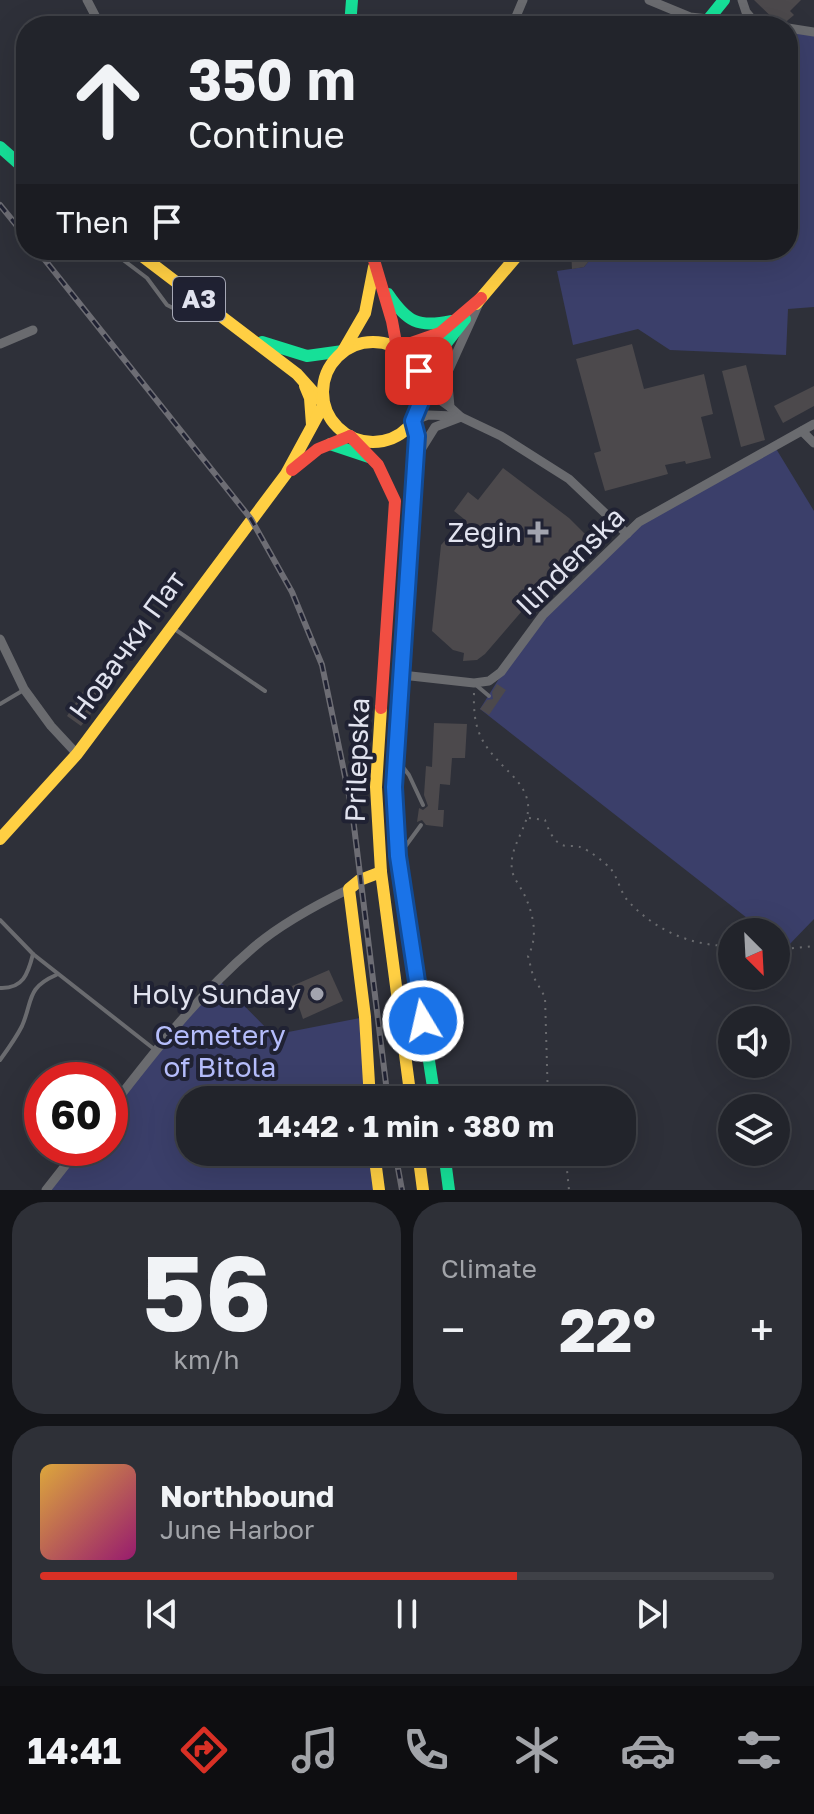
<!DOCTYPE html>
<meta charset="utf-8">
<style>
body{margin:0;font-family:"Golos Text",sans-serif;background:#2e3037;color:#f1f3f6;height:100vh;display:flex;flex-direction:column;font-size:30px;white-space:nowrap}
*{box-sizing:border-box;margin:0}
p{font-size:26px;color:#a2a4a9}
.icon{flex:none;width:44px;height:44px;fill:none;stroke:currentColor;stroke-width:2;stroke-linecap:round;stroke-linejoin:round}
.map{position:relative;height:1190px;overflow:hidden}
.sheet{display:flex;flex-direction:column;gap:12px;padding:12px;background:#131418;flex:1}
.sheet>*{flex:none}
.guide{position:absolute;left:16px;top:16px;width:782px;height:244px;border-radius:32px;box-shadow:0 8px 32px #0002,0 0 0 2px #3f4147;background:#22242b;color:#f1f3f6;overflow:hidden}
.needle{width:52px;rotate:156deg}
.fabs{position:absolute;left:718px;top:918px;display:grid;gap:16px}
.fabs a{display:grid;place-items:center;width:72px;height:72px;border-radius:50%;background:#22242b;box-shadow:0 8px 32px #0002,0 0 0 2px #3f4147;font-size:40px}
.speed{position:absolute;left:24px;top:1062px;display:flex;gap:16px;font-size:40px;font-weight:700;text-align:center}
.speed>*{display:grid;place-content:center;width:104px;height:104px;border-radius:50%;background:#22242b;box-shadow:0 8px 32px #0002,0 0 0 2px #3f4147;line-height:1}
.speed .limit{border:12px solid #d22;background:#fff;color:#111}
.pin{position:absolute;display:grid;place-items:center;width:68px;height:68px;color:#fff;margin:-34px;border-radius:16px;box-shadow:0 4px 12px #0006}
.me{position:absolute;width:88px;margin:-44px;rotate:351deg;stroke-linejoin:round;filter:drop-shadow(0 0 6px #0008)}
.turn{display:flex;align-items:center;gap:28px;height:168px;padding:0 40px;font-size:36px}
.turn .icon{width:104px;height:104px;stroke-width:2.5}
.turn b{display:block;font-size:56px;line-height:68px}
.then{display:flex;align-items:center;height:76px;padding:0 40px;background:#0003;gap:16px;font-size:30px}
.big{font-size:60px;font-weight:700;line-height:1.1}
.sheet .card{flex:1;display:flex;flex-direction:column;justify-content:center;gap:12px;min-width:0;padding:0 28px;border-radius:32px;background:#2e3037}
.sheet .dial{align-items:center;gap:0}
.dial b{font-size:104px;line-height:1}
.song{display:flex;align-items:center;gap:24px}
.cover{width:96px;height:96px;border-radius:12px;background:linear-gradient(135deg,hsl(40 70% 55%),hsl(320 70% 35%))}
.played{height:8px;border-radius:4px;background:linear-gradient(90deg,#d93025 65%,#3f4147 65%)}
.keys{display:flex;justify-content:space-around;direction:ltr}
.heat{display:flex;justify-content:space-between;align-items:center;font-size:44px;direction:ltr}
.sheet .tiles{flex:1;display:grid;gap:12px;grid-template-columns:1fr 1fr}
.card:last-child{grid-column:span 2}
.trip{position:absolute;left:176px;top:1086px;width:460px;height:80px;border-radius:32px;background:#22242b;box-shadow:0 8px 32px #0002,0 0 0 2px #3f4147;font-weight:700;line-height:80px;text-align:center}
.tab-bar{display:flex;height:128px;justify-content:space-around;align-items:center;background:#0e0e11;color:#a2a4a9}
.tab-bar .icon{width:56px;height:56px}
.tab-bar .selected{color:#d93025}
.tab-bar b{font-size:36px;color:#f1f3f6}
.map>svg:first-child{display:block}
.green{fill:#3b3f6a}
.building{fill:#4c494c}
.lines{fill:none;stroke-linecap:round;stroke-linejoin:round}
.path{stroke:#6a6b6f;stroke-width:2;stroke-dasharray:2 6;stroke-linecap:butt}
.lane{stroke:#6a6b6f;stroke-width:4}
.street{stroke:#6a6b6f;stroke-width:9}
.fast{stroke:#16e098;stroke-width:12}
.slow{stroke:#ffcf43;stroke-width:12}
.jam{stroke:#f24e42;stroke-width:12}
.rail-casing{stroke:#6d6d74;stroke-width:6}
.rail{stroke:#202233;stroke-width:3;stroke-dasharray:9;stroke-linecap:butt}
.route-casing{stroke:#114b97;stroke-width:20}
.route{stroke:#1a73e8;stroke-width:14}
.poi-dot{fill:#a2a4af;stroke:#202233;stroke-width:3}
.labels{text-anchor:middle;stroke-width:8;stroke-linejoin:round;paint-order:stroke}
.shield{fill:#202233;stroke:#a7a9b7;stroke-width:2}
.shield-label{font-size:26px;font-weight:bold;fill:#e1e3ef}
.poi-label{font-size:28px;fill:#e1e3ef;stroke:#202233;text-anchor:end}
.street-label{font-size:28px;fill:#e1e3ef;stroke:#202233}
.park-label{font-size:28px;fill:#b5bdfb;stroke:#202233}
</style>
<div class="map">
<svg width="814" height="1190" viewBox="0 0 814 1190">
<rect width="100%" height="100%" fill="#2e3039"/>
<g class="green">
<polygon points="788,28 814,32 814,307 788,309 786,355 670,350 638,329 573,345 557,271 584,267 598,250 788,250"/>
<polygon points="775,447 814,511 814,919 786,948 776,941 776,932 765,932 480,709 528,632 639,522"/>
<polygon points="218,979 273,1035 365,1017 370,1100 190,1100 190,1152 374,1152 379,1190 46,1190 79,1148 110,1148 110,1109"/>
</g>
<g class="building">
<polygon points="754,0 801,0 790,11 794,15 781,26"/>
<polygon points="571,250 598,250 584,267 572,269"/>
<polygon points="632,344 644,389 704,374 713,414 701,417 711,458 686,464 685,461 665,465 668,474 605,491 594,453 601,451 576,359"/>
<polygon points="746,365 765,440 741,447 722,371"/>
<polygon points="814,386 814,406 783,423 774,406"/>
<polygon points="503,468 569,518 593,542 535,596 485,654 477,660 463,661 464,653 453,650 432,631 441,545 464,519 454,511 468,492 478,500"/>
<polygon points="88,684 105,696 81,726 67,716"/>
<polygon points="497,684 506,690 489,715 480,709 487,700 493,699 492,692"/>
<polygon points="434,723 467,724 465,758 452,758 450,785 440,784 438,810 444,810 443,827 426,825 422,820 417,822 419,808 423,810 428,806 424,795 426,766 432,767"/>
<polygon points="329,970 343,1001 303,1019 292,986"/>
</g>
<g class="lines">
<g class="path">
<path d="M474,693C473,729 480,743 506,769C514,777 524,787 527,799C534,823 508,844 512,870C513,877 519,885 523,892C533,912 539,936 528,956L533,976L545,997L548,1100"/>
<path d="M529,818L545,820C548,828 552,840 562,845C567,847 575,845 580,847C589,850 604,862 610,868C618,877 620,892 628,901C656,931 691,946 732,946"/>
<polyline points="776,950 814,946"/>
<polyline points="553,1152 567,1170 569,1190"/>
</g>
<g class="lane">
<polyline points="110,250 147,278 167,305 189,316 209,314"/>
<polyline points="520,260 549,250"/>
<polyline points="173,628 265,691"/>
<polyline points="476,685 489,696"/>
<polyline points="0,704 22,691"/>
<polyline points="399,762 409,775 423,805"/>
<polyline points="402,851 421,825"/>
<polyline points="0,920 33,954 154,1049"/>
<path d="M0,988C23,989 28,974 33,954"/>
<path d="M0,1060C8,1049 16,1038 22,1026C33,1001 26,988 56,975"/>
</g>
<g class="street">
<polyline points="87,0 98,21"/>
<polyline points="649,0 690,17 772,26"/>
<polyline points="742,0 746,12 756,24"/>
<polyline points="512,26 523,0"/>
<polyline points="788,28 814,32"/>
<polyline points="480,301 447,374 450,407 461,417 501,436 569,479 627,534"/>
<polyline points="0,344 33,330"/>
<polyline points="422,387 450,407"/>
<polyline points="413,421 428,415 454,416"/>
<polyline points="802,431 814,443"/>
<polyline points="420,451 435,427 461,417"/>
<polyline points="0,639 24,689 51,726 77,754"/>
<polyline points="402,675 474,683 489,681 501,672 543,615 639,522 814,424"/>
<path d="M110,1109C154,1052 199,994 254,947C282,923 316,905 349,889"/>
<polyline points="46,1190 79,1148"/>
</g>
<g class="fast">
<polyline points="350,26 352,0"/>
<polyline points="703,26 724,0"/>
<polyline points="0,147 26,170"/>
<path d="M388,294C407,322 418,328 451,321"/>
<polyline points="262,342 307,356 343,351"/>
<polyline points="422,387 444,346 465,319"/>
<polyline points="330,444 369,457"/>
<polyline points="412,950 435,1100"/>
<polyline points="444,1152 449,1190"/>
</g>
<g class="slow">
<polyline points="134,250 297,374 324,404"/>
<polyline points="476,304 522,250"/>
<circle cx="373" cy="392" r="50"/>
<polyline points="343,351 365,313 374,267"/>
<polyline points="305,386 310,398 312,425"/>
<polyline points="381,708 376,787 381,872 411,1100"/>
<polyline points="0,839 77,754 286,474 324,404"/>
<polyline points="412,950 398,856 394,787 417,436 413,421"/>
<polyline points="370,1100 365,1017 349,889 360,880 381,872"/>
<polyline points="374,1152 379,1190"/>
<polyline points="418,1152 423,1190"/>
</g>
<g class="jam">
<polyline points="371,250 392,321 397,348 440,333 481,298"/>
<polyline points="350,436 378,465 395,501 381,708"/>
<polyline points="292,470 318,449 350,436"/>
</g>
<g class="rail-casing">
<g id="rail">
<polyline points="0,205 26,237"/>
<polyline points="37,250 251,519 292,592 322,665 352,810 388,1100"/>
<polyline points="395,1152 402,1190"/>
</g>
</g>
<use href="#rail" class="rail"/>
</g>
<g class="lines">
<g class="route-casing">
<polyline id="route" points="419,371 422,399 413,421 417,436 394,787 398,856 423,1021"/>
</g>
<use href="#route" class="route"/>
</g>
<g class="poi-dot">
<path d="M534 520h8v8h8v8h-8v8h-8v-8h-8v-8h8z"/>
<circle cx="317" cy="994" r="8"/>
</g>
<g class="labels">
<rect class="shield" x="173" y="277" width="52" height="44" rx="6"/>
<g class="shield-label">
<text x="199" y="308">A3</text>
</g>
<g class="poi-label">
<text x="522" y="542">Zegin</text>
<text x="301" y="1004">Holy Sunday</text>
</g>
<g class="street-label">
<text transform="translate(570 561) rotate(-45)" y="10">Ilindenska</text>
<text transform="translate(127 645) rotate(-54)" y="10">Новачки Пат</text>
<text transform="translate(357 760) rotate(-88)" y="10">Prilepska</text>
</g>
<g class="park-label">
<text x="220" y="1045">Cemetery<tspan x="220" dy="32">of Bitola</tspan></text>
</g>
</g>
</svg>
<div class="fabs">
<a><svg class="needle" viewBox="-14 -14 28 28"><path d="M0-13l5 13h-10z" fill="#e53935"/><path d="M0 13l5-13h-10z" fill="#a2a4a9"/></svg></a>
<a><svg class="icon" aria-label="sound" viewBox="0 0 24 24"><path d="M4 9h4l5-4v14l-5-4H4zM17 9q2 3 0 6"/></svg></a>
<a><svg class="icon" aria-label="layers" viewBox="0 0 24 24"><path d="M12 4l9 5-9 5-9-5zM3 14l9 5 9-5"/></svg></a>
</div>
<div class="speed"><div class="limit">60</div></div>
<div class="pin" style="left:419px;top:371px;background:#d93025"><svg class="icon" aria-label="arrive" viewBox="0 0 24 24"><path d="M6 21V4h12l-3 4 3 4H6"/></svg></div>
<svg class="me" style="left:423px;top:1021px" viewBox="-20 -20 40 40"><circle r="17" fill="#1a73e8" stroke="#fff" stroke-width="3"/><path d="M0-11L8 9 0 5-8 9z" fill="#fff"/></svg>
<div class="trip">14:42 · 1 min · 380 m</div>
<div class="guide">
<div class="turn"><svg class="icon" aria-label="ahead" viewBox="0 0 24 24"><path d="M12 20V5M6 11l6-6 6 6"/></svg><div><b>350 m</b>Continue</div></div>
<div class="then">Then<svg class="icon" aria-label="arrive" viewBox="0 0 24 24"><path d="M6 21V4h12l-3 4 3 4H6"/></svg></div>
</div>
</div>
<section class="sheet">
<div class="tiles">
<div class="card dial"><b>56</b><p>km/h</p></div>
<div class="card"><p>Climate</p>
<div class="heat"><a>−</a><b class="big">22°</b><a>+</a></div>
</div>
<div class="card">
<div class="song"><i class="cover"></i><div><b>Northbound</b><p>June Harbor</p></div></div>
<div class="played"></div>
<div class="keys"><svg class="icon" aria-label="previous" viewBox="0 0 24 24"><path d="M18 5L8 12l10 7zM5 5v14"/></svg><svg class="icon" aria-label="pause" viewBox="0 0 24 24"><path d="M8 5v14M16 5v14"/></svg><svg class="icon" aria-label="next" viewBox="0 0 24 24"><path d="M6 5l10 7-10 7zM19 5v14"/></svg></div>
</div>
</div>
</section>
<nav class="tab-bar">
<b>14:41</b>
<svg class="icon selected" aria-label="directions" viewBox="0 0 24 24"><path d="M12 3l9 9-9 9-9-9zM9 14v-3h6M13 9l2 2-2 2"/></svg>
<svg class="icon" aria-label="music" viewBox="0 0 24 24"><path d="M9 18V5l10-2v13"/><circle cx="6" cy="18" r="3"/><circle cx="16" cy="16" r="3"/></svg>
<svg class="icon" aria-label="phone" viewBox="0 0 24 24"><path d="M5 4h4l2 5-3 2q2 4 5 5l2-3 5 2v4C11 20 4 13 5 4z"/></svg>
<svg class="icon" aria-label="climate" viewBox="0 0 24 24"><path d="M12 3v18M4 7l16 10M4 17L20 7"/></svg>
<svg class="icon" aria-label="car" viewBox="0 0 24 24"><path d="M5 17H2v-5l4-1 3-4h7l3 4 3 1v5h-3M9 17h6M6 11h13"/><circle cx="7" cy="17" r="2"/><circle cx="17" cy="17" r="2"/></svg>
<svg class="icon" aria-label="filters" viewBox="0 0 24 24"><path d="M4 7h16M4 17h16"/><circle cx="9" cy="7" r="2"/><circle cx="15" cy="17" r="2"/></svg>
</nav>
